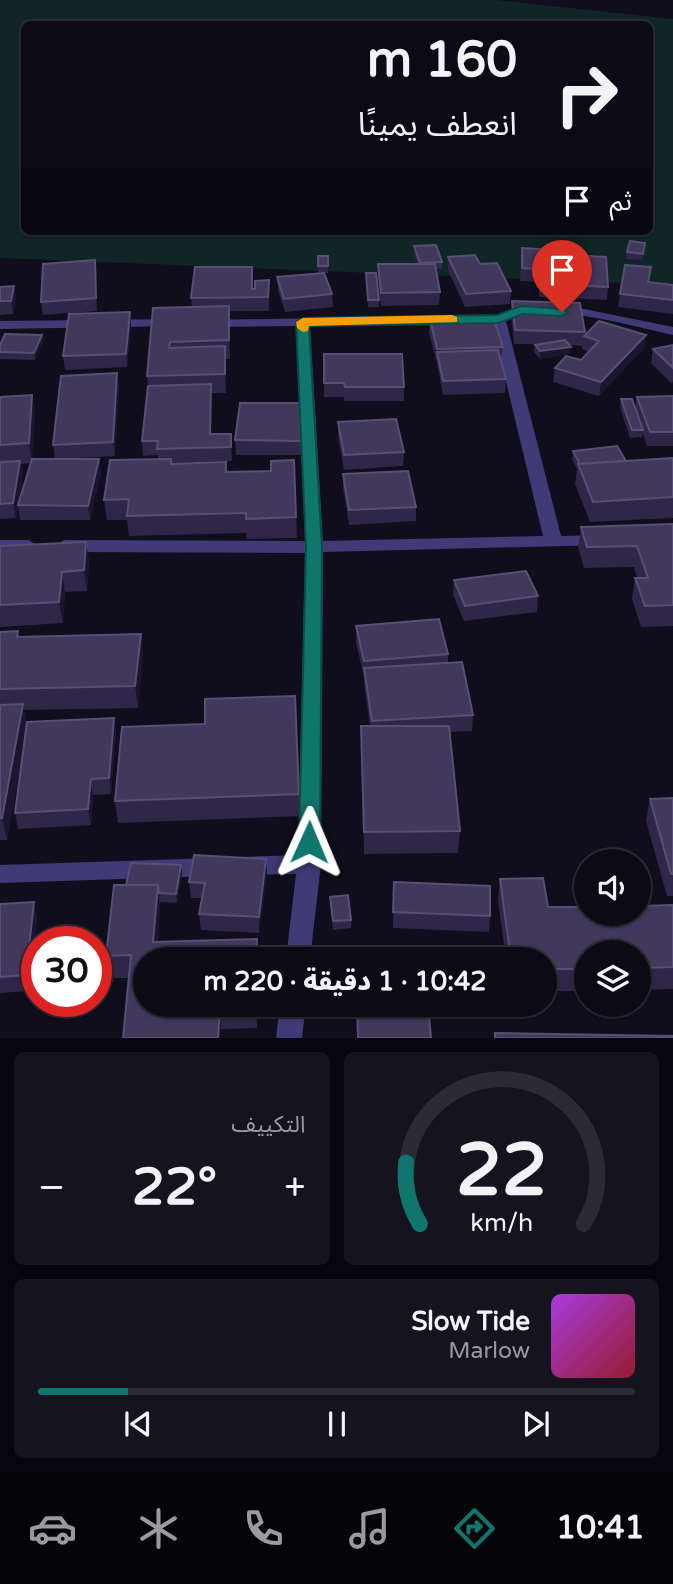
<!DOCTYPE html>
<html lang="ar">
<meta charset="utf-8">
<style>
body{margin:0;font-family:"Varela Round","Noto Sans Arabic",sans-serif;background:#15131e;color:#f1f3f6;direction:rtl;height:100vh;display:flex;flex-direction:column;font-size:26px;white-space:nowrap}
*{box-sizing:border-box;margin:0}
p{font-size:23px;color:#9a9aa0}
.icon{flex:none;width:38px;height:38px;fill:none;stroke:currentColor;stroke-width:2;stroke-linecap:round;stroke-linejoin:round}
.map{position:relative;height:1038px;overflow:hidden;direction:ltr}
.panel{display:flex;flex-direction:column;gap:14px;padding:14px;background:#07060c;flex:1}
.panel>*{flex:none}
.guide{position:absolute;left:21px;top:21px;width:632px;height:214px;border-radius:10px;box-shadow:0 2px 5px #0004,0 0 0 2px #2c2b34;direction:rtl;background:#0c0a15;color:#f1f3f6;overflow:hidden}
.buttons{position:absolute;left:574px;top:849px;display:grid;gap:14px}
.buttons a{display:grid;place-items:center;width:77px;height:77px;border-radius:50%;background:#0c0a15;box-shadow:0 2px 5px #0004,0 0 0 2px #2c2b34;font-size:35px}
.speed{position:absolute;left:21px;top:926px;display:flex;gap:14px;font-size:35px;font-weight:700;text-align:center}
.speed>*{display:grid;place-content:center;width:91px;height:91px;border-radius:50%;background:#0c0a15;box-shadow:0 2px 5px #0004,0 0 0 2px #2c2b34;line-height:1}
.speed .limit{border:10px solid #d22;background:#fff;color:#111}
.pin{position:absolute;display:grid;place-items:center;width:60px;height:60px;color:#fff;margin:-72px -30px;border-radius:50% 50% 50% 0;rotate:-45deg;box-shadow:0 0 7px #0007}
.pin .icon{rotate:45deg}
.me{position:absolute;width:77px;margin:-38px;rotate:1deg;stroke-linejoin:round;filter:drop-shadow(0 0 5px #0008)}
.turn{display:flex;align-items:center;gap:24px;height:147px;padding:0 21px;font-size:32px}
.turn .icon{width:91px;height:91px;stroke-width:2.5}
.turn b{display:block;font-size:49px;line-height:60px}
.then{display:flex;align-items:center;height:66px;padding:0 21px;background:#0003;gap:14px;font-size:26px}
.big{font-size:52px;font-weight:800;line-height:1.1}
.panel .widget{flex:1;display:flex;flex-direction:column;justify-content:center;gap:10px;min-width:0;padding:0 24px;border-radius:10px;background:#15131e}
.panel .dial{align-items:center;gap:0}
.dial svg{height:182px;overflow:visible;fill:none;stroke:#2c2b34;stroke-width:7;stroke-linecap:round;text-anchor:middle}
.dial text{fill:#f1f3f6;stroke:none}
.song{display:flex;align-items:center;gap:21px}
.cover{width:84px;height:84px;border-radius:10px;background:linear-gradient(135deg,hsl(280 70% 55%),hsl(350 70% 35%))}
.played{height:7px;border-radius:4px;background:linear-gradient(90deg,#0f766e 15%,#2c2b34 15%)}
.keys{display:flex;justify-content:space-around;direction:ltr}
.heat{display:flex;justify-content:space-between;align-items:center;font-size:38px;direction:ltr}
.panel .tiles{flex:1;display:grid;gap:14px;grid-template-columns:1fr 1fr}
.widget:last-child{grid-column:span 2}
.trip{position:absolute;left:133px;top:947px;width:424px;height:70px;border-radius:35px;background:#0c0a15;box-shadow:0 2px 5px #0004,0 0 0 2px #2c2b34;font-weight:800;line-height:70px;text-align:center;direction:rtl}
.tab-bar{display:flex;height:112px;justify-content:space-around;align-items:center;background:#050408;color:#9a9aa0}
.tab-bar .icon{width:49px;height:49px}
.tab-bar .selected{color:#0f766e}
.tab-bar b{font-size:32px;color:#f1f3f6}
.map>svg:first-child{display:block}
.green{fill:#102525;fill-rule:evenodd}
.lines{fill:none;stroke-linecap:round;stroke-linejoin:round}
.street{fill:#403b77;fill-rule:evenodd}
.wall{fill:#2f2648;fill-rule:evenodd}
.shaded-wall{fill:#1b152f}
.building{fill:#41385c;stroke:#584f75;stroke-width:2}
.route{fill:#0f766e;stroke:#0a4d48;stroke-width:2}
.slow{fill:#f59e0b}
</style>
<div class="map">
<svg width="673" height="1038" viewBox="0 0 673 1038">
<rect width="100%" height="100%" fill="#100d1c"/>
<path class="green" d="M0,0H497L673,19V285L0,258ZM24,24H649V231H24Z"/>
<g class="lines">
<g class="street">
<path d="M536,306L584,309L673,327V335C621,324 557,302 506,321L561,536L603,535L612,540L603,545L323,552L321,864L310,959H286L296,874L242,875L234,872L230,866L234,860L242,857L298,855L305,553L64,552L55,546L64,540L305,541L296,326L208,327L201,323L203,320L496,315ZM492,323L543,536L323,541L310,326Z"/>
<polygon points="173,319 180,323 178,326 0,329 0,321"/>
<polygon points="0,540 29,540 38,546 29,552 0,552"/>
<polygon points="214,858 222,860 226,867 222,874 214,876 0,883 0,865"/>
<polygon points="280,1004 306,1004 302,1038 276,1038"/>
</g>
</g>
<g class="wall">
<polygon points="645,243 642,260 626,259 627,252"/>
<polygon points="414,246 442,262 442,269 436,269 440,292 439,305 381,306 378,277 378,264 417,264 414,253"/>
<polygon points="522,248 552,254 608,287 607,300 539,297 539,282 520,281"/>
<rect x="318" y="256" width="10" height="17"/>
<polygon points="448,257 480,264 511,291 510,304 465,307 448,270"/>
<polygon points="97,273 97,311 43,315 41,302"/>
<polygon points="366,273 379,300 379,307 368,307"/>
<polygon points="277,277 332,294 333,307 285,312 278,290"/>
<polygon points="648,282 673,285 673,314 618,307 620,294"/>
<polygon points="14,286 16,299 13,314 0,315 0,287"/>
<polygon points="253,289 269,293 269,311 230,311 230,359 226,359 226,393 212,393 211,434 231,434 232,461 172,463 226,472 271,471 294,460 297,538 247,539 246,533 129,536 127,520 107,520 104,500 158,459 158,455 143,456 142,441 148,386 147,376 192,307 191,298"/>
<polygon points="512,301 585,332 584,335 646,335 644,348 599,396 553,382 555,368 581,360 589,352 582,349 582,346 570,345 570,354 540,359 534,352 535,345 538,344 514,344 511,314"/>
<polygon points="430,319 503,347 501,360 506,379 505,393 443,395 437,363 429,333"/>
<polygon points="131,325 127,367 65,370 63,356"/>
<polygon points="42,335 43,342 35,360 0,359 0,345"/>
<polygon points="673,345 673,382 671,383 651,363 653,349"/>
<polygon points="324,354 404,387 404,401 344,401 344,397 324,397"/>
<path d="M117,373L119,387L115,456L63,459H99L101,473L90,520H20L18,506L16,518L0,519V397L32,395L35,414L32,459H55L53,445ZM31,463L18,505L23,475L21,464Z"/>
<polygon points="673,396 673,446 647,446 643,433 642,437 630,438 620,407 621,399 635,408 637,397"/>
<polygon points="303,417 301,455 236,455 235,440"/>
<polygon points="338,422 404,452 403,466 344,470 338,437"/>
<polygon points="573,451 626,461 673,458 673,518 590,522 575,484 577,469 572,459"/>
<polygon points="343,474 416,507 416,521 349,525 343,488"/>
<polygon points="673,524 673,626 641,627 632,599 635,578 637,578 634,567 584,568 578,547 581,527"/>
<polygon points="86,542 89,562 87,591 65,592 63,623 0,627 0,546"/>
<polygon points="454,580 538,596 537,612 464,621 453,595"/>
<polygon points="356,626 448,654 448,663 473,715 472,731 450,732 460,831 458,853 364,854 361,726 370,726 364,683 364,677 356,642"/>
<polygon points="18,631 19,636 141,634 143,655 138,708 24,710 27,726 7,840 0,840 0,632"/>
<polygon points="295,696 300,816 118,823 115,801 205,724"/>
<polygon points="114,718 116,733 111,794 93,795 91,825 18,829 15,813"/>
<polygon points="673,798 673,896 667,896 646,821 650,799"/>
<polygon points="266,859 267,874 259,933 201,930 199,914 202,898 191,898 189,882"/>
<polygon points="181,865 182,874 177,903 160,902 158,942 145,1004 257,1004 257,1028 221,1029 221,1038 123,1038 129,978 110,978 106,956 126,885"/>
<polygon points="500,879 548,907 673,905 673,989 639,990 639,952 586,952 586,991 544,991 544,959 506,959 498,901"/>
<polygon points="394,882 490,916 489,932 393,928"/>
<polygon points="330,897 351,920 351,928 333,930"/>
<polygon points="34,902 37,918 29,991 0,993 0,904"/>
</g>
<g class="shaded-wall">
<polygon points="95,260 97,273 97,311 96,298"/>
<polygon points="14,286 16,299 13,314 11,301"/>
<polygon points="229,306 230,324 230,359 229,340"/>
<polygon points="130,312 131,325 127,367 126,354"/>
<polygon points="42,335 43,342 35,360 34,353"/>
<polygon points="646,335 644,348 599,396 601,382"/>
<polygon points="225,346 226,365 226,393 225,374"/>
<polygon points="571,347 570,354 540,359 540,351"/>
<polygon points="117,373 119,387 115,456 113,442"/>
<polygon points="211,384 212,398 211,449 210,434"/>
<polygon points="32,395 35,414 32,463 29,443"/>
<polygon points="303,403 303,417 301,455 301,441"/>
<polygon points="99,459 101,473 90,520 88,506"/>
<polygon points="20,461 23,475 16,518 13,503"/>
<polygon points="86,542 89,562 87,591 84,570"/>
<polygon points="62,572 65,592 63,623 59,602"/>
<polygon points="141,634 143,655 138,708 135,686"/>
<polygon points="23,704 27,726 7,840 2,818"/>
<polygon points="114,718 116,733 111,794 109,778"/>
<polygon points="91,779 93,795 91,825 88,809"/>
<polygon points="266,859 267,874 259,933 259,917"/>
<polygon points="181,865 182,874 177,903 176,894"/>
<polygon points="158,885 160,907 156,959 153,942"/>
<polygon points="34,902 37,918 29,991 26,975"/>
<polygon points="256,1004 257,1004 257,1028 256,1006"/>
<polygon points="220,1007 221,1029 221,1038 218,1038"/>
</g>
<g class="building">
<polygon points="630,241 645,243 643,254 627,252"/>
<polygon points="436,245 442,262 420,263 414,246"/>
<polygon points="522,248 551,250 552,254 606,257 608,287 540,284 540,269 522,268"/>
<polygon points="475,255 480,264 497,263 511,291 466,294 448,257"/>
<rect x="318" y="256" width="10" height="10"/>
<polygon points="95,260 96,298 41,302 43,264"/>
<polygon points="378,264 435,264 440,292 381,293"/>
<polygon points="625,265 651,267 648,282 673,285 673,300 620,294"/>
<polygon points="195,267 252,267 252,289 255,289 255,281 269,280 268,297 191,298"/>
<polygon points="324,273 332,294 284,299 277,277"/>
<polygon points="366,273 376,273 379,300 368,300"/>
<polygon points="14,286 11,301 0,301 0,287"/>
<polygon points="512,301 580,303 585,332 515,330"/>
<polygon points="229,306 229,340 170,342 169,348 225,346 225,374 147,376 153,308"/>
<polygon points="130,312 126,354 63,356 69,314"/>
<polygon points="493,317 503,347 437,349 430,319"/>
<polygon points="599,321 646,335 601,382 555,368 566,356 581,360 599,341 584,336"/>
<polygon points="5,334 42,335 34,353 0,352 0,345"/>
<polygon points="565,340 571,347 540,351 535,345"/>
<polygon points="673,345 673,368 653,349"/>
<polygon points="498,350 506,379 443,381 437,352"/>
<polygon points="324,354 402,354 404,387 345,387 344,383 324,383"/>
<polygon points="117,373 113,442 53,445 61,376"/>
<polygon points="211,384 210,434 231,434 231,447 157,449 158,441 142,441 148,386"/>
<polygon points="32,395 29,443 0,445 0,397"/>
<polygon points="673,396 673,432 650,432 637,397"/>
<polygon points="621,399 632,399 643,430 632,430"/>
<polygon points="240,403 303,403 301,441 235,440"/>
<polygon points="396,419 404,452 344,455 338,422"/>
<polygon points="617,446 626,461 580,464 573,451"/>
<polygon points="673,458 673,497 593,502 578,464"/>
<polygon points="32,459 99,459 88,506 18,505"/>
<polygon points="171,459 171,464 226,462 226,472 271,471 271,461 294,460 296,517 246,519 246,513 127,516 129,499 104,500 110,460"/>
<polygon points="20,461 13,503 0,504 0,462"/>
<polygon points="408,471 416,507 349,510 343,474"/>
<polygon points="673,524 673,605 645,606 635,578 648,578 637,546 587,547 581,527"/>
<polygon points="86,542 84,570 62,572 59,602 0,605 0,546"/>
<polygon points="526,571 538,596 465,606 454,580"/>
<polygon points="439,619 448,654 364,661 356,626"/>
<polygon points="18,631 17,637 141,634 135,686 0,689 0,632"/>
<polygon points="462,662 473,715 372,721 364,668"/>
<polygon points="295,696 299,794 115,801 122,727 205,724 205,699"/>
<polygon points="23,704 2,818 0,818 0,705"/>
<polygon points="114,718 109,778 91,779 88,809 15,813 27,722"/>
<polygon points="361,726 449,726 460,831 364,832"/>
<polygon points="673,798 673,874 671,874 650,799"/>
<polygon points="194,855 266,859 259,917 199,914 205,883 189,882"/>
<polygon points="131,863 181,865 176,894 159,893 158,885 126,885"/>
<polygon points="543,878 548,907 586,907 586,914 639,914 639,906 673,905 673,967 639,968 639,952 586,952 586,969 544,969 544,959 511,959 500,879"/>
<polygon points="394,882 490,886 490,916 393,912"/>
<polygon points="114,885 158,885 153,942 257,939 256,959 145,959 145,1004 256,1004 256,1006 220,1007 218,1038 123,1038 131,955 106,956"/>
<polygon points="348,895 351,920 333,921 330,897"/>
<polygon points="34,902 26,975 0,977 0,904"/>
<polygon points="357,1004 428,1004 431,1038 358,1038"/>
<polygon points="495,1033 673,1036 673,1038 495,1038"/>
</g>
<polygon class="route" points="522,306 562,309 568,312 562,316 523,314 498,323 309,326 322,547 320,842 317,848 309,850 302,848 299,842 306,547 296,322 303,318 497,315"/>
<polygon class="slow" points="452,315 457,317 457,322 309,326 308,331 303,332 297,328 296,322 303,318"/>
</svg>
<div class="buttons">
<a><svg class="icon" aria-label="sound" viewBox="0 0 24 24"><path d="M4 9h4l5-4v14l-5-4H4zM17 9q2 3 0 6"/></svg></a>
<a><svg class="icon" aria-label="layers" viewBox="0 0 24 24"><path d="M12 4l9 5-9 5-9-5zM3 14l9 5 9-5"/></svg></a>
</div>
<div class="speed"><div class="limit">30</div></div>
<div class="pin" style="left:562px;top:312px;background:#d93025"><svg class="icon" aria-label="arrive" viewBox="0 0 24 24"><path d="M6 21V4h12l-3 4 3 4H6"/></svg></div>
<svg class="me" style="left:309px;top:842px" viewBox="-20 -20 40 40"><path d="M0-17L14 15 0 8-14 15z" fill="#0f766e" stroke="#fff" stroke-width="4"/></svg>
<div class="trip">10:42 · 1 دقيقة · 220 m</div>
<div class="guide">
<div class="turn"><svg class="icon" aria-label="right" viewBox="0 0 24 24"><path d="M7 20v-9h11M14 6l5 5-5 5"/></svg><div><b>160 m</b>انعطف يمينًا</div></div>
<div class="then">ثم<svg class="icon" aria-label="arrive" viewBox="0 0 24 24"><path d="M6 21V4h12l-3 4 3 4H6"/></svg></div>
</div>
</div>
<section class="panel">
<div class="tiles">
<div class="widget dial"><svg viewBox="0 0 100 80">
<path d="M14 69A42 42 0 1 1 86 69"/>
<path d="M14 69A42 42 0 0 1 8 42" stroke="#0f766e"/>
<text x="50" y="56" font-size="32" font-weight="700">22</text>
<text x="50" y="72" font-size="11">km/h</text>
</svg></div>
<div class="widget"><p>التكييف</p>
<div class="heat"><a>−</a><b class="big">22°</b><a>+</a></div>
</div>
<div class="widget">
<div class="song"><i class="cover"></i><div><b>Slow Tide</b><p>Marlow</p></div></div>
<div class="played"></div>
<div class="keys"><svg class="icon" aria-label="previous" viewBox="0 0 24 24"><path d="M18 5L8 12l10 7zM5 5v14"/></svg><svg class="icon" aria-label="pause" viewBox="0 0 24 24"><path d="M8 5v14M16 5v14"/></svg><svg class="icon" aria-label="next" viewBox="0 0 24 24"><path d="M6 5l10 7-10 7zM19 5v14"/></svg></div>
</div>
</div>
</section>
<nav class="tab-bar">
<b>10:41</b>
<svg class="icon selected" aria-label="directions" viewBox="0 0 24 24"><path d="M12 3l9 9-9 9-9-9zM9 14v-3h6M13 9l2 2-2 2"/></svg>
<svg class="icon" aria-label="music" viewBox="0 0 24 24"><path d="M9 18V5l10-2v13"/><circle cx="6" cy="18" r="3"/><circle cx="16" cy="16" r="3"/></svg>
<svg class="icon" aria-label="phone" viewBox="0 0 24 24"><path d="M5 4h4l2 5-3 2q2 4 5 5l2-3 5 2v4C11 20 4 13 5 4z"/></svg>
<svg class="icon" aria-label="climate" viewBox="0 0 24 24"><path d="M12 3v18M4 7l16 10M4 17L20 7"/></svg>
<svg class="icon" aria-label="car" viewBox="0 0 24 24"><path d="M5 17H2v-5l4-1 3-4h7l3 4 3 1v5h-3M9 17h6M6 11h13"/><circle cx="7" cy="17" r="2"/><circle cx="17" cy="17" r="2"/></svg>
</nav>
